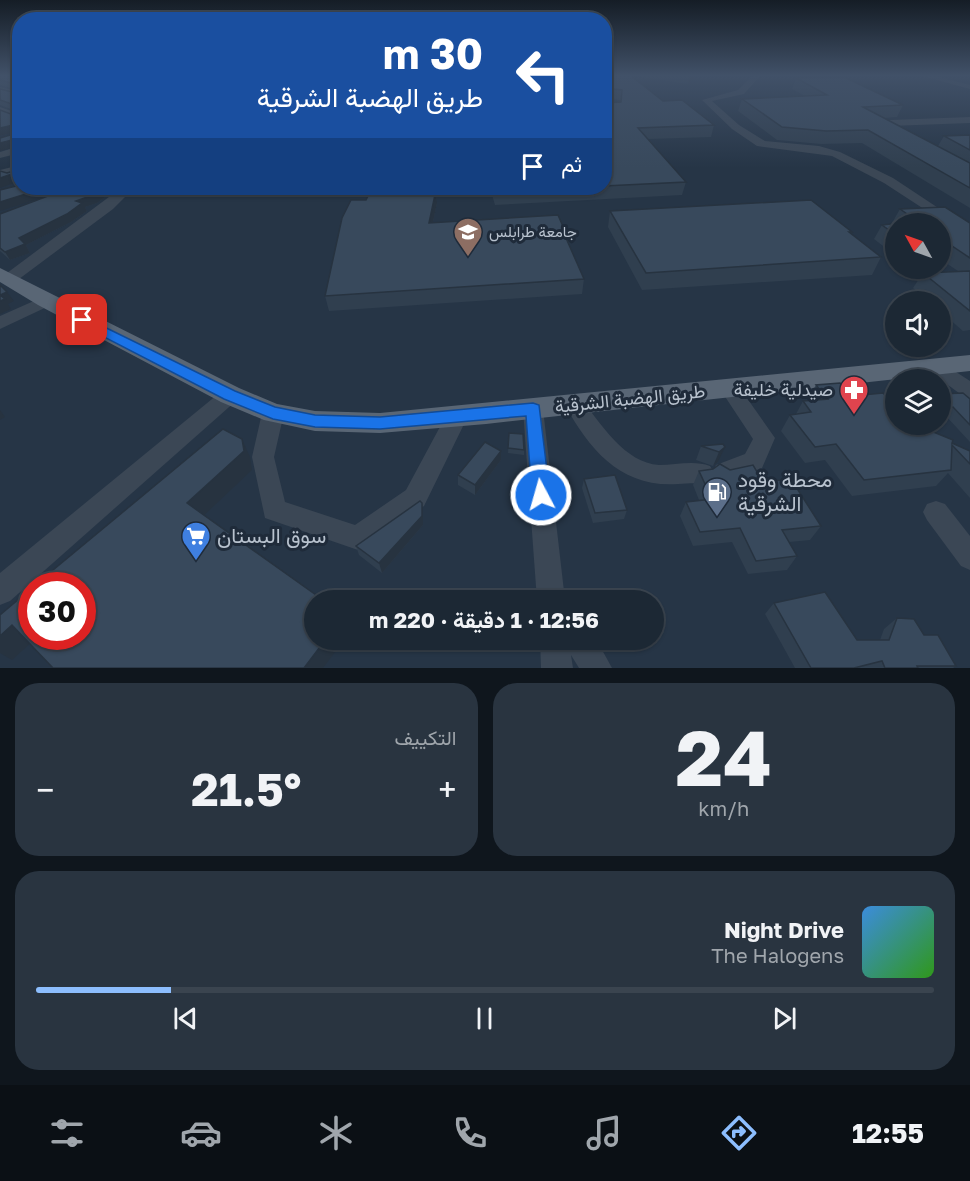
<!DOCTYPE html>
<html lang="ar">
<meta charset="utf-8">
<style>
body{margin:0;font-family:"Golos Text",Vazirmatn,sans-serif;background:#293440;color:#f1f3f6;direction:rtl;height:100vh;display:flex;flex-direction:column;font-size:22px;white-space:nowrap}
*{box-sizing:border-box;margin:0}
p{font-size:20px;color:#a0a6ac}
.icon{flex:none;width:33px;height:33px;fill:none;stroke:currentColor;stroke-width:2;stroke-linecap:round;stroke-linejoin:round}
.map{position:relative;height:668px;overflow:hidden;direction:ltr}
.sheet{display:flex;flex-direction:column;gap:15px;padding:15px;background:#0f161d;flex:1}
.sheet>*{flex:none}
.hud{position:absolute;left:12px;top:12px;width:600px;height:183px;border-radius:24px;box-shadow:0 2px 4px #0004,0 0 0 2px #3a444f;direction:rtl;background:#1a4fa0;color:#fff;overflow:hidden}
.needle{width:39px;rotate:310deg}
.tools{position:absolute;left:885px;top:213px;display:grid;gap:12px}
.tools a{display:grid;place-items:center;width:66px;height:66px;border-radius:50%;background:#1c2834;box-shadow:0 2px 4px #0004,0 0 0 2px #3a444f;font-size:30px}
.speed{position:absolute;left:18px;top:572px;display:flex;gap:12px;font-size:30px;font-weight:700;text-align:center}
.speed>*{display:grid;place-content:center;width:78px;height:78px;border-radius:50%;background:#1c2834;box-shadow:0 2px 4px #0004,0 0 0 2px #3a444f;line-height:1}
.speed .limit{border:9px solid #d22;background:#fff;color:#111}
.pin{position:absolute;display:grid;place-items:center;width:51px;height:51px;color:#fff;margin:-26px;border-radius:12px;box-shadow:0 3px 9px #0006}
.me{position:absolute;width:66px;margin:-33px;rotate:354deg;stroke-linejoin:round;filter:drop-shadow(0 0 4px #0008)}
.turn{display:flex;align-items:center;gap:21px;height:126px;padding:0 30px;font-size:27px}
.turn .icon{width:78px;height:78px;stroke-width:2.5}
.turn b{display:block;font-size:42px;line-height:51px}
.then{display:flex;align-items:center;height:57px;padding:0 30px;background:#0003;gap:12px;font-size:22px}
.big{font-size:45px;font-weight:700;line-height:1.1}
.sheet .card{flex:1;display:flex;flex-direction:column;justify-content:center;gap:9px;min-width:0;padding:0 21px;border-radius:24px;background:#293440}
.sheet .dial{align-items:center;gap:0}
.dial b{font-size:78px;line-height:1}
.song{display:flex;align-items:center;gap:18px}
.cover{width:72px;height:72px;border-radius:9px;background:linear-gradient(135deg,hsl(210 70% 55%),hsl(110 70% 35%))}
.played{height:6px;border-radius:3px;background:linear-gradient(90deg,#8dbefe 15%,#3a444f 15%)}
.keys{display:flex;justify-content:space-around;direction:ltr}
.heat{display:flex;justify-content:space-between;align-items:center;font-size:33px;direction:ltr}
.sheet .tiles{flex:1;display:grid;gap:15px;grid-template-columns:1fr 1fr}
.card:last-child{grid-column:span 2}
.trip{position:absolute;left:304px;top:590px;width:360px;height:60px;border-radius:30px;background:#1c2834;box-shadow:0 2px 4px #0004,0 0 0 2px #3a444f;font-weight:700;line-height:60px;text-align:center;direction:rtl}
.dock{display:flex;height:96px;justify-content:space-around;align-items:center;background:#0b1015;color:#a0a6ac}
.dock .icon{width:42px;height:42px}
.dock .current{color:#8dbefe}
.dock b{font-size:27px;color:#f1f3f6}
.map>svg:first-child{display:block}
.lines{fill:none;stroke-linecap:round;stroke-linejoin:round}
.minor{fill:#3b4755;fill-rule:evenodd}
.major{fill:#596675;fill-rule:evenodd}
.wall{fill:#303f4f}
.shaded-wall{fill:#273340}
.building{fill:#38495c;stroke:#273340;stroke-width:1.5}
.route{fill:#1a73e8;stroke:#114b97;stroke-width:1.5}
.labels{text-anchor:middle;stroke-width:6;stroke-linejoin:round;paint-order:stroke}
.far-poi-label{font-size:15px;fill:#b8c2ce;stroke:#1f2b3a;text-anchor:start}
.poi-label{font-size:18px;fill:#b8c2ce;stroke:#1f2b3a;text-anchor:end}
.street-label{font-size:18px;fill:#b8c2ce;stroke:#1f2b3a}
.near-poi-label{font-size:21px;fill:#b8c2ce;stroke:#1f2b3a;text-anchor:start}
</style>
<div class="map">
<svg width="970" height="668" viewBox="0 0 970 668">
<rect width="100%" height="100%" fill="#263546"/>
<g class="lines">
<g class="minor">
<polygon points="753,75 761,75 744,94 712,101 739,125 765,141 819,146 840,152 893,178 970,229 970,239 884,183 832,156 757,146 732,129 702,100 738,90"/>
<polygon points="918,75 931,75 970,85 970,89"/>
<polygon points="0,87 20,92 20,97 0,92"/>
<polygon points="0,107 20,114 20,120 0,113"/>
<polygon points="970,117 970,123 890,126 885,123 890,120"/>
<polygon points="20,146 20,153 0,158 0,152"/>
<polygon points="20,165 20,172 0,177 0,170"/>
<polygon points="121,188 134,188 113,209 15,282 3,282 1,279 3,276"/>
<polygon points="45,296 53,301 51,305 0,329 0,316"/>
<polygon points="936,359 970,381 970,398 963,396 929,371 926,366 929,361"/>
<path d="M730,382L737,384L775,438L762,468L724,482L716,479L713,474L710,480C700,484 689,483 678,484C622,488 590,451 565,405L568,400L575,397L582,400C601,424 625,463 659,465C676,465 694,460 710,466L713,471L716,465L745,454L753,439L720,389L723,384Z"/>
<polygon points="230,388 237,390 240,395 237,400 10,601 0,605 0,573 223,390"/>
<polygon points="533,401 540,403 543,409 565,600 537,600 523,409 526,403"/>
<polygon points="273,405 280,407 284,413 274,457 285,502 355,525 406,490 449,410 457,408 465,410 468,416 424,506 367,547 358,550 265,518 252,457 262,413 266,407"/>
<polygon points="936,501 945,504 970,536 970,570 961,566 927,520 923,512 927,504"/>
<polygon points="540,639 596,639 612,668 579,668 571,655 573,668 541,668"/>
</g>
<polygon class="major" points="0,268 239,388 277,404 315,411 380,413 970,355 970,371 486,424 380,433 315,431 264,420 221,402 38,305 0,282"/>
</g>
<g class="wall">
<polygon points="20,75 20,138 17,133 17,131 0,136 0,110 16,116 19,114 19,112 0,105 0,89 16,93 19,91 19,90 0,85 0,76"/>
<polygon points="642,75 698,75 688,84 642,77"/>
<polygon points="604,76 663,101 714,125 711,137 648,139 686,182 682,195 495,205 490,188 604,188 604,103 620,102 620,100 604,98"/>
<polygon points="796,78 903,105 897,117 884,118 938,146 944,136 970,135 970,208 862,143 821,144 777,140 738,111 742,99 805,96 792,89"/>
<polygon points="20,188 111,188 113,191 97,203 85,207 87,211 71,222 26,245 30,253 10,260 0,251 0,214 52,194"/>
<polygon points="366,188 431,188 431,190 436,190 437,203 433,222 568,238 568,242 584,279 582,294 329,311 325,296 371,189"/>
<polygon points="900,209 970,223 970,330 963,331 940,311 940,302 929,302 913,288 923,273 958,271 940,259 940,224 896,224 896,256 874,239 882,225 893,224 892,223"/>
<polygon points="610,211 852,232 851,234 881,257 872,275 642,290 608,227"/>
<polygon points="816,385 852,396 896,424 952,443 970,451 970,498 948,473 936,486 852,496 825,460 805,463 781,431 790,415 796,414 803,401 807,401"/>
<polygon points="940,394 970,399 970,442 946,416 940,417"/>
<polygon points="509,433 524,450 524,455 508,453"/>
<polygon points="723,444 718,462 713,466 696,460 701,446"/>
<polygon points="501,451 501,460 475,495 458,485 458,475"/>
<polygon points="730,470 763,482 821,526 810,540 789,542 797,556 787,570 748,574 732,542 693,546 680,516 686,502 699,500 693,485 699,471"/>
<polygon points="584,479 627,510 624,519 593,523 582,488"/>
<polygon points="423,513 423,525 382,573 359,555 356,546"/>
<polygon points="774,603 857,640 880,640 884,629 897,618 924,635 956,666 953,668 795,668 765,614"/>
</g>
<g class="shaded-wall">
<polygon points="691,75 698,75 688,84 690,76"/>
<polygon points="18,124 20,131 0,136 0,128"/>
<polygon points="20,138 20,146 0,151 0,143"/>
<polygon points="15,173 19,181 0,188 0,178"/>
<polygon points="45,188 73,188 0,211 0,202"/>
<polygon points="104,188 111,188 113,191 97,203 85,207 87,211 71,222 26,245 30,253 10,260 5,252 19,238 76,201"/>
<polygon points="436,190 437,203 430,236 429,223"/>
<polygon points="7,292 14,301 8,304 11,309 0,314 0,295"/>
<polygon points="0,410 5,417 0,420"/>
<polygon points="242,439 250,457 252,470 198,521 187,503"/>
<polygon points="725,447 718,462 713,466 719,452"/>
<polygon points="501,451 501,460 475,495 475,485"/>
<polygon points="422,503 423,513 423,525 382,573 379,563"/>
<polygon points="12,625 33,641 12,660 0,653 0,636"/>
<polygon points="326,639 345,639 323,668 304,668"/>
</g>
<g class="building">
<polygon points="6,75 20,75 20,138 0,143 0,138 17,133 18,124 0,128 0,110 16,116 19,114 18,106 0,100 0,89 16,93 19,91 19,85 0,80 0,76"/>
<polygon points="630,75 663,101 682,100 714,125 638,128 686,182 604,186 604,103 621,102 622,90 604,88 604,76"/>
<polygon points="844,77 903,105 863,107 970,163 970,188 868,130 826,131 782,127 742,99 827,95 796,78"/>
<polygon points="970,135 970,150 944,136"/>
<polygon points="20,169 20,178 18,178 15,173 0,178 0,171 7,173"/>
<polygon points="20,185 20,188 45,188 0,202 0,190"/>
<polygon points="69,188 104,188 93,195 76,201 82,203 67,214 19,238 25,244 5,252 0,248 0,214"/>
<polygon points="372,188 427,188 427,190 436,190 429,223 558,215 568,238 566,238 584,279 325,296 342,218 351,200 366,200"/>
<polygon points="494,188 582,188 495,192"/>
<polygon points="811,200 852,232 849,232 881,257 646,273 610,211"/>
<polygon points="945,207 970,223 970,258 946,242 940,242 940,224 896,224 896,235 882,225 917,221 900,209"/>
<polygon points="970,271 970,311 923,273"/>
<polygon points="0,285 7,292 0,295"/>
<polygon points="0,295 5,299 0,301"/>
<polygon points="840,383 852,396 883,393 896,406 896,424 914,424 953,440 952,443 970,451 970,464 952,445 951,470 864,480 836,444 815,447 790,415 811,412 803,401 828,399 816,385"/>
<polygon points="963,393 970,399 970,425 953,407 940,409 940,394"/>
<polygon points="223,429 242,439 244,451 187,503 323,600 315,600 315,639 326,639 304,668 53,668 12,625 0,636 0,615 32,588 32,636 82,636 82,585 35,585"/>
<polygon points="509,433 523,434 524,450 508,448"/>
<polygon points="485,442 501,451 475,485 458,475"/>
<polygon points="723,444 725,447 719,452 701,446"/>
<polygon points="720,464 730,470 753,465 763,482 791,479 821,526 782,530 797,556 756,561 740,528 700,532 686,502 712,499 699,471 713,469"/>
<polygon points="615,475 627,510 595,513 584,479"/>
<polygon points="420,501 422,503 422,516 379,563 356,546"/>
<polygon points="825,592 857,640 889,640 897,618 914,619 924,635 938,635 956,666 917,666 918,668 885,668 882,661 854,668 811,668 774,603"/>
</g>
<linearGradient id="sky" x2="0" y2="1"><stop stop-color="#151d26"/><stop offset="0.45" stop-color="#415168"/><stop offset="1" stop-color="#415168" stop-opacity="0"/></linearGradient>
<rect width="970" height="168" fill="url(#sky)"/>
<polygon class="route" points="82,316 235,391 275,407 315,415 380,417 533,403 539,405 550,495 548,500 541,503 535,500 532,495 526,416 380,429 315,427 273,419 224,399 77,323 75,320"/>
<defs>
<g id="university-pin" transform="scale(1.5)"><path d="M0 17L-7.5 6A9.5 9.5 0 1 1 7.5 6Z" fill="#8d6e63" stroke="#1f2b3a"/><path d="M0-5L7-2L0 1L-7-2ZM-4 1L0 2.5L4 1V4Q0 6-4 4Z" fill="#fff"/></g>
<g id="pharmacy-pin" transform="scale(1.5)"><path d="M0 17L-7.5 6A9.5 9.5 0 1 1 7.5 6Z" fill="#e0444e" stroke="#1f2b3a"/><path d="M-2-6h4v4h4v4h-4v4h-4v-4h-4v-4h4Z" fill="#fff"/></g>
<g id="fuel-pin" transform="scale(1.5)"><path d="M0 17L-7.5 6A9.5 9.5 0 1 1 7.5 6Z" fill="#5c6f8a" stroke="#1f2b3a"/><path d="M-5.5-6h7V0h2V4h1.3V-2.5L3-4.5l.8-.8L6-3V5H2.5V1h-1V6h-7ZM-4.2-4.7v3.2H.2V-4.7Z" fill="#fff"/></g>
<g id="supermarket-pin" transform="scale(1.5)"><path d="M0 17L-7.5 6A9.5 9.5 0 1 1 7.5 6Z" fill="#3f7fe0" stroke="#1f2b3a"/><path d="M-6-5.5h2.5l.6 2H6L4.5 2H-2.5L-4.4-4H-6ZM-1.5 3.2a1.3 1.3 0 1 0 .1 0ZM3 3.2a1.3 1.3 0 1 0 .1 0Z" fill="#fff"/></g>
</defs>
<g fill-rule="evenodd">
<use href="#university-pin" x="468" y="232"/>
<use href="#pharmacy-pin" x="854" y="390"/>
<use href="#fuel-pin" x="717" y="492"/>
<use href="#supermarket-pin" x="196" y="536"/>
</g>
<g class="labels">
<g class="far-poi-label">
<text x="489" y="237">جامعة طرابلس</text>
</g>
<g class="poi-label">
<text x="833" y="396">صيدلية خليفة</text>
</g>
<g class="street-label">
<text transform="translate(630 399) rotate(-6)" y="6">طريق الهضبة الشرقية</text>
</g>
<g class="near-poi-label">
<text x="738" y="487">محطة وقود<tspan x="738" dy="24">الشرقية</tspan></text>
<text x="217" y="543">سوق البستان</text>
</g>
</g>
</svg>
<div class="tools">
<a><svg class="needle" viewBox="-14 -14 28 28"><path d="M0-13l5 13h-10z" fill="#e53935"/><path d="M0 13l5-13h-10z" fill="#a0a6ac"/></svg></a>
<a><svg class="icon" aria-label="sound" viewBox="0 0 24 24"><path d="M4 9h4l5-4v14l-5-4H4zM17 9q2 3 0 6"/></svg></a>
<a><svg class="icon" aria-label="layers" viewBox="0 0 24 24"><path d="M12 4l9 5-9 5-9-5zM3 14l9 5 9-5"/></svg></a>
</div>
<div class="speed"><div class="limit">30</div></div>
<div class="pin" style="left:82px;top:320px;background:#d93025"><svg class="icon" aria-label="arrive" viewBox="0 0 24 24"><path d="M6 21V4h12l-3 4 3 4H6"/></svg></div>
<svg class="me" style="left:541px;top:495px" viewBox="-20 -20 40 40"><circle r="17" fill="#1a73e8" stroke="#fff" stroke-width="3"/><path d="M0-11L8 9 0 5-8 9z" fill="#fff"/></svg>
<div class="trip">12:56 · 1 دقيقة · 220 m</div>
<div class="hud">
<div class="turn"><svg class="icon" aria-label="left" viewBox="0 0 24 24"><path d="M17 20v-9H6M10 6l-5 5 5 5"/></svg><div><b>30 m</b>طريق الهضبة الشرقية</div></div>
<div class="then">ثم<svg class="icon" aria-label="arrive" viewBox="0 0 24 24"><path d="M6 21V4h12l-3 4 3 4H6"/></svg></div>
</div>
</div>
<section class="sheet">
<div class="tiles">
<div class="card dial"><b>24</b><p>km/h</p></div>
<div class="card"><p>التكييف</p>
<div class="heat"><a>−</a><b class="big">21.5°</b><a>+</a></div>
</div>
<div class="card">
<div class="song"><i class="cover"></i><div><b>Night Drive</b><p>The Halogens</p></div></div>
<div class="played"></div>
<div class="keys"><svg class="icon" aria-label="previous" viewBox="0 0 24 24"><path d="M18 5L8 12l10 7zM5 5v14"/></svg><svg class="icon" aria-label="pause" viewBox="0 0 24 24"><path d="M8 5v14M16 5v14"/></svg><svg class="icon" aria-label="next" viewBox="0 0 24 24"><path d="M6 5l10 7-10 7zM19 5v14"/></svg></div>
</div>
</div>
</section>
<nav class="dock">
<b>12:55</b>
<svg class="icon current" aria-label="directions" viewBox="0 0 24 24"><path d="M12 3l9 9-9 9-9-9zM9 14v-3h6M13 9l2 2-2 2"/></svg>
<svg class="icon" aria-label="music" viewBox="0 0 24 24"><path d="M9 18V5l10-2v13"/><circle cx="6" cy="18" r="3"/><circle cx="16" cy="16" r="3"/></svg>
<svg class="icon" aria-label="phone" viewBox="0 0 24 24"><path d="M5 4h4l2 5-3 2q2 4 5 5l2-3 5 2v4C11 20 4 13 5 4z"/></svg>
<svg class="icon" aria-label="climate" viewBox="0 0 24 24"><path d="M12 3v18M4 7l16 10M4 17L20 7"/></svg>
<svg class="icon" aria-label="car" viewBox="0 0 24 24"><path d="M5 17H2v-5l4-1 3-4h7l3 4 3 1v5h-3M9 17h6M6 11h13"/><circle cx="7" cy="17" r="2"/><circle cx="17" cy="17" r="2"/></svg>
<svg class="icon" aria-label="filters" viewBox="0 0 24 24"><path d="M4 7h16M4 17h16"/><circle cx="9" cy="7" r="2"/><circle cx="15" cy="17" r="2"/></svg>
</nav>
